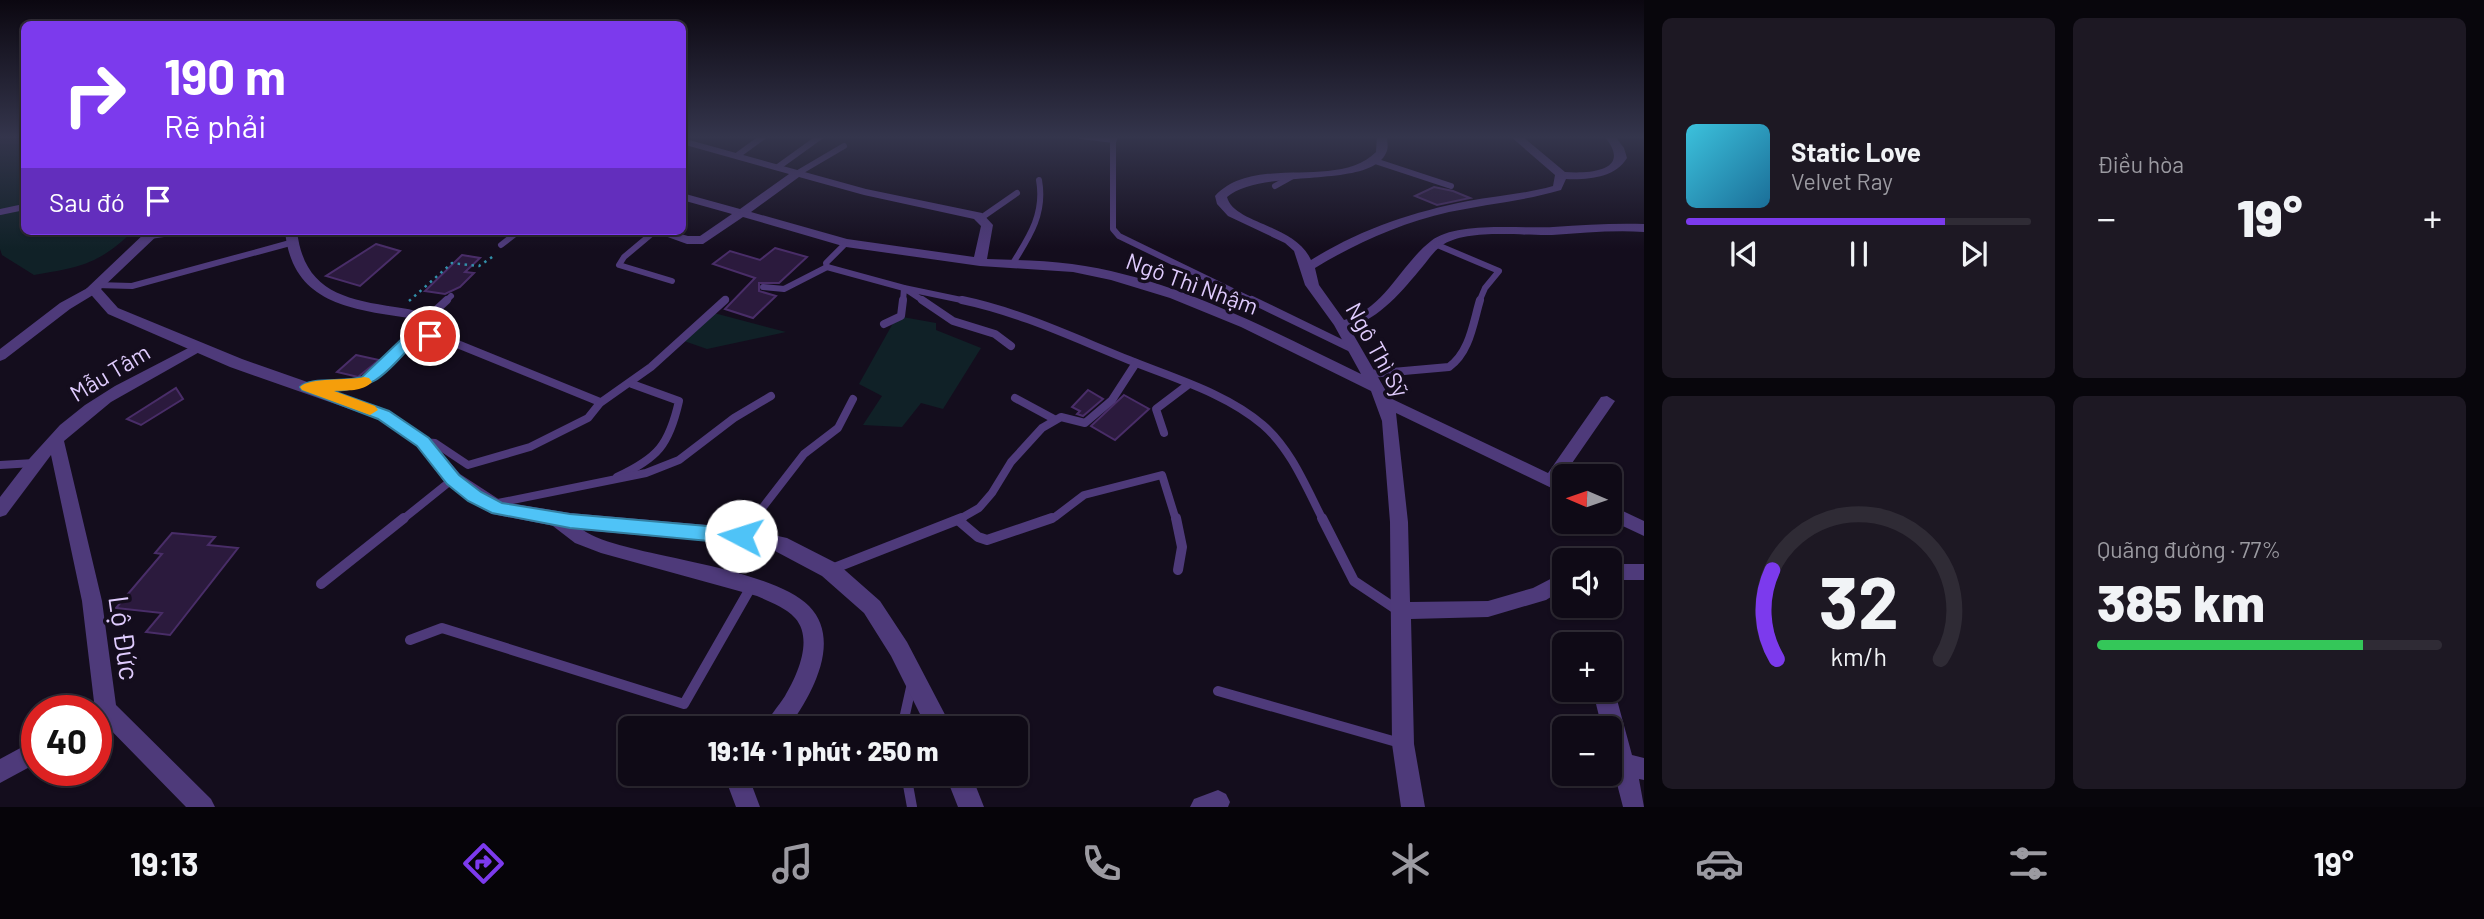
<!DOCTYPE html>
<html lang="vi">
<meta charset="utf-8">
<style>
body{margin:0;font-family:Barlow,sans-serif;background:#1d1823;color:#f1f3f6;height:100vh;display:flex;flex-direction:column;font-size:26px;white-space:nowrap}
*{box-sizing:border-box;margin:0}
p{font-size:23px;color:#9b9aa1}
.icon{flex:none;width:38px;height:38px;fill:none;stroke:currentColor;stroke-width:2;stroke-linecap:round;stroke-linejoin:round}
.map{position:relative;flex:1;overflow:hidden}
.panel{display:flex;flex-direction:column;gap:18px;padding:18px;background:#08060c;width:840px}
.panel>*{flex:none}
.banner{position:absolute;left:21px;top:21px;width:665px;height:214px;border-radius:10px;box-shadow:0 2px 5px #0004,0 0 0 2px #2f2b35;background:#7c3aed;color:#fff;overflow:hidden}
.needle{width:46px;rotate:272deg}
.controls{position:absolute;left:1552px;top:464px;display:grid;gap:14px}
.controls a{display:grid;place-items:center;width:70px;height:70px;border-radius:10px;background:#0f0a16;box-shadow:0 2px 5px #0004,0 0 0 2px #2f2b35;font-size:35px}
.speed{position:absolute;left:21px;top:695px;display:flex;gap:14px;font-size:35px;font-weight:700;text-align:center}
.speed>*{display:grid;place-content:center;width:91px;height:91px;border-radius:50%;background:#0f0a16;box-shadow:0 2px 5px #0004,0 0 0 2px #2f2b35;line-height:1}
.speed .limit{border:10px solid #d22;background:#fff;color:#111}
.pin{position:absolute;display:grid;place-items:center;width:60px;height:60px;color:#fff;margin:-30px;border:4px solid #fff;border-radius:50%;box-shadow:0 2px 7px #0007}
.me{position:absolute;width:77px;margin:-38px;rotate:275deg;stroke-linejoin:round;filter:drop-shadow(0 0 5px #0008)}
.turn{display:flex;align-items:center;gap:24px;height:147px;padding:0 28px;font-size:32px}
.turn .icon{width:91px;height:91px;stroke-width:2.5}
.turn b{display:block;font-size:49px;line-height:60px}
.then{display:flex;align-items:center;height:66px;padding:0 28px;background:#0003;gap:14px;font-size:26px}
.big{font-size:52px;font-weight:800;line-height:1.1}
.panel .card{flex:1;display:flex;flex-direction:column;justify-content:center;gap:10px;min-width:0;padding:0 24px;border-radius:10px;background:#1d1823}
.panel .dial{align-items:center;gap:0}
.dial svg{height:182px;overflow:visible;fill:none;stroke:#2f2b35;stroke-width:7;stroke-linecap:round;text-anchor:middle}
.dial text{fill:#f1f3f6;stroke:none}
.song{display:flex;align-items:center;gap:21px}
.cover{width:84px;height:84px;border-radius:10px;background:linear-gradient(135deg,hsl(190 70% 55%),hsl(200 70% 35%))}
.played{height:7px;border-radius:4px;background:linear-gradient(90deg,#7c3aed 75%,#2f2b35 75%)}
.keys{display:flex;justify-content:space-around;direction:ltr}
.heat{display:flex;justify-content:space-between;align-items:center;font-size:38px;direction:ltr}
.charge{height:10px;border-radius:5px;background:linear-gradient(90deg,#34c759 77%,#2f2b35 0)}
.panel .tiles{flex:1;display:grid;gap:18px;grid-template-columns:repeat(2,1fr)}
.trip{position:absolute;left:618px;top:716px;width:410px;height:70px;border-radius:10px;background:#0f0a16;box-shadow:0 2px 5px #0004,0 0 0 2px #2f2b35;font-weight:800;line-height:70px;text-align:center}
.dock{display:flex;height:112px;justify-content:space-around;align-items:center;background:#060409;color:#9b9aa1}
.dock .icon{width:49px;height:49px}
.dock .selected{color:#7c3aed}
.dock b{font-size:32px;color:#f1f3f6}
main{display:flex;flex:1;min-height:0}
.map>svg:first-child{display:block}
.green{fill:#102127}
.building{fill:#2b1a3d;stroke:#492d68;stroke-width:2}
.lines{fill:none;stroke-linecap:round;stroke-linejoin:round}
.path{stroke:#328fa9;stroke-width:2.5;stroke-dasharray:2.5 4.5;stroke-linecap:butt}
.service-far2{stroke:#4e3a7a;stroke-width:6}
.service-far1{stroke:#4e3a7a;stroke-width:8}
.service{stroke:#4e3a7a;stroke-width:10}
.minor{fill:#4e3a7a;fill-rule:evenodd}
.tertiary{fill:#4e3a7a;fill-rule:evenodd}
.route{fill:#4fc3f7;stroke:#337fa1;stroke-width:2}
.slow{fill:#f59e0b}
.labels{text-anchor:middle;stroke-width:7;stroke-linejoin:round;paint-order:stroke}
.street-label{font-size:23px;fill:#dfcbfd;stroke:#140d1d}
.near-street-label{font-size:28px;fill:#dfcbfd;stroke:#140d1d}
</style>
<main>
<div class="map">
<svg width="1644" height="807" viewBox="0 0 1644 807">
<rect width="100%" height="100%" fill="#140d1d"/>
<g class="green">
<path d="M0,136H24V231H133C98,265 80,267 34,275L2,255L0,249Z"/>
<polygon points="714,313 786,332 707,349 684,341"/>
<polygon points="897,316 936,323 936,330 981,348 943,409 921,403 902,427 863,425 882,396 859,384"/>
</g>
<g class="building">
<polygon points="1434,187 1453,191 1470,198 1437,205 1415,196"/>
<polygon points="376,244 400,251 360,286 326,276"/>
<polygon points="775,248 807,257 779,283 759,283 759,291 776,296 753,318 725,309 755,278 713,264 730,251 760,260"/>
<polygon points="462,255 480,258 465,272 474,273 460,287 445,294 425,291"/>
<polygon points="356,355 379,360 358,377 337,372"/>
<polygon points="176,388 183,399 141,425 127,419"/>
<polygon points="1088,390 1103,399 1083,416 1077,414 1080,411 1072,407"/>
<polygon points="1124,395 1149,409 1115,440 1091,426"/>
<polygon points="172,533 215,537 208,545 238,548 170,635 146,632 162,613 116,608 162,554 155,553"/>
</g>
<g class="lines">
<polyline class="path" points="409,301 452,263 479,266 495,255"/>
<g class="service-far2">
<polyline points="1081,136 1114,140"/>
<polyline points="1113,136 1113,229 1119,236 1255,302"/>
<polyline points="738,155 764,136"/>
<polyline points="1375,161 1451,186"/>
<polyline points="778,167 821,136"/>
<polyline points="798,173 844,146"/>
<polyline points="1275,186 1293,176"/>
<polyline points="0,212 24,207"/>
<polyline points="981,218 1017,193"/>
<polyline points="655,231 624,257 619,265 672,281"/>
<polyline points="150,236 184,231"/>
<polyline points="846,243 826,263 827,267 904,288 971,302"/>
<polyline points="1435,244 1499,271 1485,288 1479,302"/>
<polyline points="501,245 519,231"/>
<path d="M1013,263C1030,236 1045,213 1039,180"/>
<polyline points="96,285 132,286 290,243"/>
<polyline points="763,287 784,289 827,267"/>
<polyline points="445,302 451,296"/>
<polyline points="723,302 726,299"/>
<polyline points="903,302 904,288 925,302"/>
</g>
<g class="service-far1">
<polyline points="922,300 953,321 995,334 1011,346"/>
<path d="M962,300C1020,312 1074,338 1129,360C1173,378 1226,393 1263,425C1291,449 1306,487 1323,520"/>
<polyline points="1252,300 1355,350"/>
<polyline points="421,318 433,313 447,300"/>
<polyline points="884,324 901,316 903,300"/>
<path d="M1370,374L1449,367C1470,352 1473,323 1480,300"/>
<polyline points="311,387 355,385 367,381 415,334 445,339 600,402"/>
<polyline points="1015,398 1054,419"/>
<polyline points="1164,433 1156,409 1189,384"/>
<polyline points="424,442 435,443 468,465 530,447 588,418 600,403 651,367 725,300"/>
<polyline points="0,465 34,463"/>
<path d="M617,477C658,458 669,445 679,401L632,384"/>
<polyline points="493,504 646,473 679,460 734,418 771,396"/>
<polyline points="402,520 453,479"/>
<polyline points="753,520 804,454 838,428 853,399"/>
<polyline points="958,520 979,508 992,493 1011,462 1042,428 1061,417 1085,423 1112,400 1136,363"/>
<polyline points="1047,520 1055,517 1084,495 1162,475 1176,520"/>
</g>
<g class="service">
<polyline points="1176,518 1182,547 1178,570"/>
<polyline points="1322,518 1354,581 1399,611"/>
<polyline points="958,520 978,537 987,540 1052,518"/>
<polyline points="741,536 755,518"/>
<polyline points="832,569 962,518"/>
<polyline points="321,584 404,518"/>
<polyline points="410,640 442,628 684,704 751,587"/>
<polyline points="1218,691 1400,743"/>
<polyline points="902,728 912,683"/>
<polyline points="906,774 912,807"/>
</g>
<g class="minor">
<path d="M1377,136H1387C1387,141 1389,148 1386,153C1369,190 1262,167 1227,197C1234,224 1295,224 1311,260C1359,230 1412,212 1468,201C1496,196 1525,194 1553,186L1555,175L1510,136H1522L1565,172C1592,174 1633,170 1604,136H1615L1624,148L1627,158C1615,178 1587,180 1566,179L1561,190C1524,201 1486,204 1449,212C1401,223 1356,243 1315,268L1319,285L1344,320C1384,310 1401,264 1431,241C1456,221 1521,229 1553,227C1584,225 1613,223 1644,224V232C1613,230 1583,233 1552,235C1522,236 1466,228 1441,246C1434,251 1428,260 1423,266C1403,290 1380,319 1349,327L1390,398L1548,473L1601,397L1607,396L1615,401L1561,479L1564,481V494L1396,413L1408,522L1410,602L1488,601L1533,588L1564,572V589L1546,600L1488,617L1411,619L1414,744L1425,807H1401L1392,744L1390,522L1382,421L1371,391L1241,327L1170,298L1111,280L1073,272L980,266L846,247L743,217L703,244H687L651,231H670L688,236H700L732,214L682,200V193L740,209L789,174L682,144V138L866,189L982,213L993,225L987,259C1015,260 1044,260 1072,264C1175,278 1270,330 1361,374L1334,325L1305,285L1294,251L1285,243L1228,216L1217,204L1215,196C1254,153 1337,191 1376,152ZM799,177L864,195L974,219L981,226L974,257L847,239L751,212Z"/>
<path d="M285,231H297C304,290 342,299 395,307C408,309 420,310 430,320L420,337H410L408,334L415,321L409,318C349,309 292,303 285,231Z"/>
<polygon points="93,285 98,286 98,292 70,309 5,359 0,361 0,349 60,303"/>
<polygon points="198,343 203,344 205,347 203,350 111,402 64,441 102,601 116,705 211,799 215,807 186,807 98,717 95,710 82,601 51,455 6,515 0,517 0,497 30,458 60,425 85,405 115,386"/>
<polygon points="1610,505 1644,521 1644,536 1610,520"/>
<path d="M555,511C567,515 575,525 586,532C599,540 616,544 631,548C676,560 777,574 809,606C843,641 811,696 788,728H764C769,716 778,707 785,696C797,676 814,639 795,618C785,607 770,602 757,596L601,553L575,543L549,523L546,518L549,513Z"/>
<rect x="1610" y="564" width="34" height="16"/>
<polygon points="1610,688 1616,696 1632,755 1644,758 1644,780 1639,779 1644,807 1623,807 1610,757 1610,728 1602,728 1594,696 1597,690"/>
<polygon points="37,739 37,763 0,783 0,759"/>
<polygon points="729,774 752,774 751,783 760,807 736,807 727,783"/>
<polygon points="1218,790 1226,794 1230,802 1228,807 1190,807 1194,799"/>
</g>
<g class="tertiary">
<polygon points="147,231 162,231 101,289 118,308 242,359 390,411 429,438 460,474 503,502 570,513 741,528 787,538 838,564 880,601 907,642 952,728 927,728 891,656 864,613 822,576 775,551 741,544 570,529 492,514 468,501 446,484 417,446 378,419 230,367 108,314 86,289"/>
<polygon points="945,774 971,774 984,807 958,807"/>
</g>
</g>
<linearGradient id="sky" x2="0" y2="1"><stop stop-color="#0b0710"/><stop offset="0.55" stop-color="#34354c"/><stop offset="1" stop-color="#34354c" stop-opacity="0"/></linearGradient>
<rect width="1644" height="249" fill="url(#sky)"/>
<path class="route" d="M415,329L435,333L437,336L430,341L418,339C387,370 380,389 333,391L389,411L429,438L459,475L481,492L502,503L570,514L741,529L748,531L750,536L748,541L741,544L570,528L492,513L468,501L447,484L417,446L378,419L302,390L300,387C310,376 345,383 362,377L410,331Z"/>
<path class="slow" d="M364,377L369,378L372,382C362,392 347,390 334,391L375,406L378,410L370,415L302,390L300,387C310,377 348,381 364,377Z"/>
<g class="labels">
<g class="street-label">
<text transform="translate(1192 284) rotate(20)" y="8">Ngô Thì Nhậm</text>
<text transform="translate(1377 350) rotate(61)" y="8">Ngô Thì Sỹ</text>
<text transform="translate(110 373) rotate(-31)" y="8">Mẫu Tâm</text>
</g>
<g class="near-street-label">
<text transform="translate(124 638) rotate(82)" y="10">Lộ Đức</text>
</g>
</g>
</svg>
<div class="controls">
<a><svg class="needle" viewBox="-14 -14 28 28"><path d="M0-13l5 13h-10z" fill="#e53935"/><path d="M0 13l5-13h-10z" fill="#9b9aa1"/></svg></a>
<a><svg class="icon" aria-label="sound" viewBox="0 0 24 24"><path d="M4 9h4l5-4v14l-5-4H4zM17 9q2 3 0 6"/></svg></a>
<a>+</a>
<a>−</a>
</div>
<div class="speed"><div class="limit">40</div></div>
<div class="pin" style="left:430px;top:336px;background:#d93025"><svg class="icon" aria-label="arrive" viewBox="0 0 24 24"><path d="M6 21V4h12l-3 4 3 4H6"/></svg></div>
<svg class="me" style="left:741px;top:536px" viewBox="-20 -20 40 40"><circle r="19" fill="#fff"/><path d="M0-13L10 11 0 6-10 11z" fill="#4fc3f7"/></svg>
<div class="trip">19:14 · 1 phút · 250 m</div>
<div class="banner">
<div class="turn"><svg class="icon" aria-label="right" viewBox="0 0 24 24"><path d="M7 20v-9h11M14 6l5 5-5 5"/></svg><div><b>190 m</b>Rẽ phải</div></div>
<div class="then">Sau đó<svg class="icon" aria-label="arrive" viewBox="0 0 24 24"><path d="M6 21V4h12l-3 4 3 4H6"/></svg></div>
</div>
</div>
<section class="panel">
<div class="tiles">
<div class="card">
<div class="song"><i class="cover"></i><div><b>Static Love</b><p>Velvet Ray</p></div></div>
<div class="played"></div>
<div class="keys"><svg class="icon" aria-label="previous" viewBox="0 0 24 24"><path d="M18 5L8 12l10 7zM5 5v14"/></svg><svg class="icon" aria-label="pause" viewBox="0 0 24 24"><path d="M8 5v14M16 5v14"/></svg><svg class="icon" aria-label="next" viewBox="0 0 24 24"><path d="M6 5l10 7-10 7zM19 5v14"/></svg></div>
</div>
<div class="card"><p>Điều hòa</p>
<div class="heat"><a>−</a><b class="big">19°</b><a>+</a></div>
</div>
<div class="card dial"><svg viewBox="0 0 100 80">
<path d="M14 69A42 42 0 1 1 86 69"/>
<path d="M14 69A42 42 0 0 1 12 30" stroke="#7c3aed"/>
<text x="50" y="56" font-size="32" font-weight="700">32</text>
<text x="50" y="72" font-size="11">km/h</text>
</svg></div>
<div class="card"><p>Quãng đường · 77%</p><b class="big">385 km</b><div class="charge"></div></div>
</div>
</section>
</main>
<nav class="dock">
<b>19:13</b>
<svg class="icon selected" aria-label="directions" viewBox="0 0 24 24"><path d="M12 3l9 9-9 9-9-9zM9 14v-3h6M13 9l2 2-2 2"/></svg>
<svg class="icon" aria-label="music" viewBox="0 0 24 24"><path d="M9 18V5l10-2v13"/><circle cx="6" cy="18" r="3"/><circle cx="16" cy="16" r="3"/></svg>
<svg class="icon" aria-label="phone" viewBox="0 0 24 24"><path d="M5 4h4l2 5-3 2q2 4 5 5l2-3 5 2v4C11 20 4 13 5 4z"/></svg>
<svg class="icon" aria-label="climate" viewBox="0 0 24 24"><path d="M12 3v18M4 7l16 10M4 17L20 7"/></svg>
<svg class="icon" aria-label="car" viewBox="0 0 24 24"><path d="M5 17H2v-5l4-1 3-4h7l3 4 3 1v5h-3M9 17h6M6 11h13"/><circle cx="7" cy="17" r="2"/><circle cx="17" cy="17" r="2"/></svg>
<svg class="icon" aria-label="filters" viewBox="0 0 24 24"><path d="M4 7h16M4 17h16"/><circle cx="9" cy="7" r="2"/><circle cx="15" cy="17" r="2"/></svg>
<b>19°</b>
</nav>
